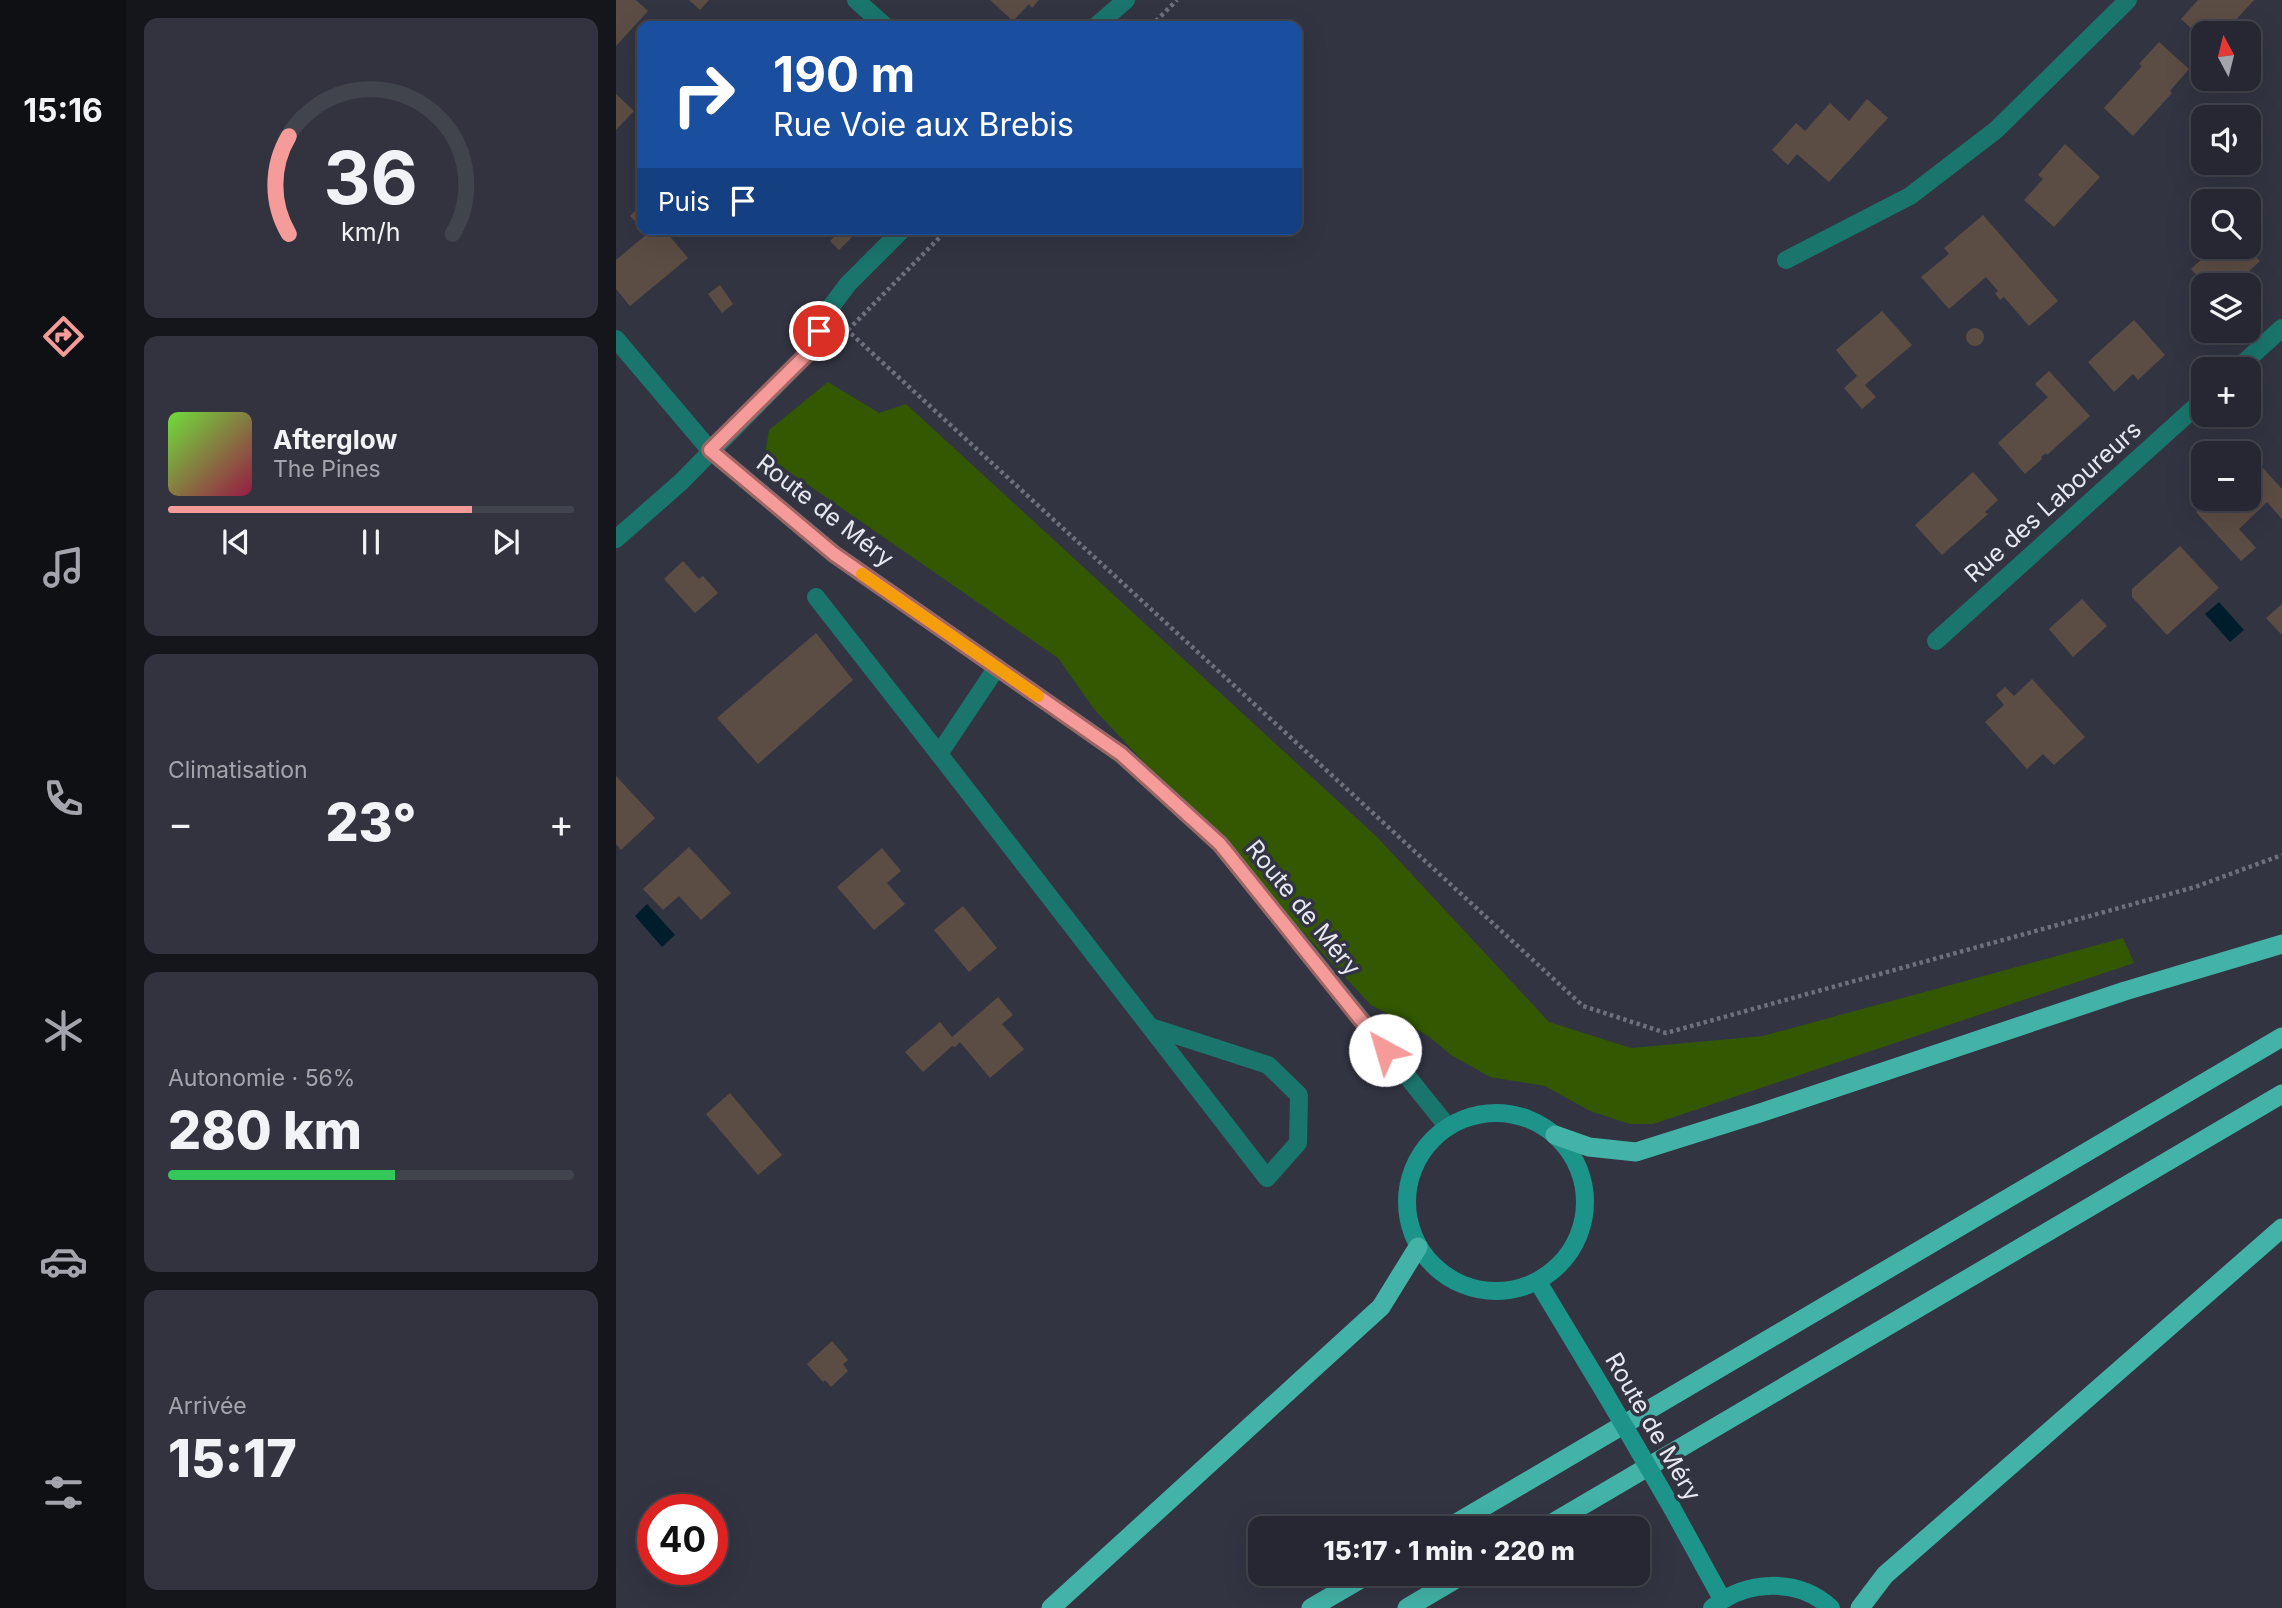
<!DOCTYPE html>
<html lang="fr">
<meta charset="utf-8">
<style>
body{margin:0;font-family:Inter,sans-serif;background:#32333e;color:#f1f3f6;height:100vh;display:flex;flex-direction:column;font-size:26px;white-space:nowrap}
*{box-sizing:border-box;margin:0}
p{font-size:23px;color:#a4a5ac}
.icon{flex:none;width:38px;height:38px;fill:none;stroke:currentColor;stroke-width:2;stroke-linecap:round;stroke-linejoin:round}
.map{position:relative;flex:1;overflow:hidden}
.panel{display:flex;flex-direction:column;gap:18px;padding:18px;background:#15151c;width:490px}
.panel>*{flex:none}
.top-card{position:absolute;left:21px;top:21px;width:665px;height:214px;border-radius:14px;box-shadow:0 7px 28px #0002,0 0 0 2px #42444d;background:#1a4fa0;color:#fff;overflow:hidden}
.needle{width:46px;rotate:353deg}
.buttons{position:absolute;left:1575px;top:21px;display:grid;gap:14px}
.buttons a{display:grid;place-items:center;width:70px;height:70px;border-radius:14px;background:#262732;box-shadow:0 7px 28px #0002,0 0 0 2px #42444d;font-size:35px}
.speed{position:absolute;left:21px;top:1494px;display:flex;gap:14px;font-size:35px;font-weight:700;text-align:center}
.speed>*{display:grid;place-content:center;width:91px;height:91px;border-radius:50%;background:#262732;box-shadow:0 7px 28px #0002,0 0 0 2px #42444d;line-height:1}
.speed .limit{border:10px solid #d22;background:#fff;color:#111}
.pin{position:absolute;display:grid;place-items:center;width:60px;height:60px;color:#fff;margin:-30px;border:4px solid #fff;border-radius:50%;box-shadow:0 2px 7px #0007}
.me{position:absolute;width:77px;margin:-38px;rotate:321deg;stroke-linejoin:round;filter:drop-shadow(0 0 5px #0008)}
.turn{display:flex;align-items:center;gap:24px;height:147px;padding:0 21px;font-size:32px}
.turn .icon{width:91px;height:91px;stroke-width:2.5}
.turn b{display:block;font-size:49px;line-height:60px}
.then{display:flex;align-items:center;height:66px;padding:0 21px;background:#0003;gap:14px;font-size:26px}
.big{font-size:52px;font-weight:800;line-height:1.1}
.panel .card{flex:1;display:flex;flex-direction:column;justify-content:center;gap:10px;min-width:0;padding:0 24px;border-radius:14px;background:#32333e}
.panel .dial{align-items:center;gap:0}
.dial svg{height:182px;overflow:visible;fill:none;stroke:#42444d;stroke-width:7;stroke-linecap:round;text-anchor:middle}
.dial text{fill:#f1f3f6;stroke:none}
.song{display:flex;align-items:center;gap:21px}
.cover{width:84px;height:84px;border-radius:10px;background:linear-gradient(135deg,hsl(100 70% 55%),hsl(340 70% 35%))}
.played{height:7px;border-radius:4px;background:linear-gradient(90deg,#f59b9a 75%,#42444d 75%)}
.keys{display:flex;justify-content:space-around;direction:ltr}
.heat{display:flex;justify-content:space-between;align-items:center;font-size:38px;direction:ltr}
.charge{height:10px;border-radius:5px;background:linear-gradient(90deg,#34c759 56%,#42444d 0)}
.trip{position:absolute;left:632px;top:1516px;width:402px;height:70px;border-radius:14px;background:#262732;box-shadow:0 7px 28px #0002,0 0 0 2px #42444d;font-weight:800;line-height:70px;text-align:center}
main{display:flex;flex:1;min-height:0}
.tabs{display:flex;flex-direction:column;width:126px;justify-content:space-around;align-items:center;background:#0f1014;color:#a4a5ac}
.tabs .icon{width:49px;height:49px}
.tabs .on{color:#f59b9a}
.tabs b{font-size:32px;color:#f1f3f6}
.map>svg:first-child{display:block}
.green{fill:#335801}
.water{fill:#001d2c}
.building{fill:#5c4d44}
.lines{fill:none;stroke-linecap:round;stroke-linejoin:round}
.path{stroke:#6f707d;stroke-width:4.5;stroke-dasharray:3.5 3.5;stroke-linecap:butt}
.minor{stroke:#1a756c;stroke-width:18}
.tertiary{stroke:#1a756c;stroke-width:18}
.secondary{stroke:#1d9489;stroke-width:18}
.trunk{stroke:#43b3a7;stroke-width:19}
.secondary-bridge{stroke:#1d9489;stroke-width:18}
.route-casing{stroke:#9f6564;stroke-width:18}
.route{stroke:#f59b9a;stroke-width:12}
.slow{stroke:#f59e0b;stroke-width:12}
.labels{text-anchor:middle;stroke-width:7;stroke-linejoin:round;paint-order:stroke}
.street-label{font-size:24px;fill:#e7e8f2;stroke:#333442}
</style>
<main>
<nav class="tabs">
<b>15:16</b>
<svg class="icon on" aria-label="directions" viewBox="0 0 24 24"><path d="M12 3l9 9-9 9-9-9zM9 14v-3h6M13 9l2 2-2 2"/></svg>
<svg class="icon" aria-label="music" viewBox="0 0 24 24"><path d="M9 18V5l10-2v13"/><circle cx="6" cy="18" r="3"/><circle cx="16" cy="16" r="3"/></svg>
<svg class="icon" aria-label="phone" viewBox="0 0 24 24"><path d="M5 4h4l2 5-3 2q2 4 5 5l2-3 5 2v4C11 20 4 13 5 4z"/></svg>
<svg class="icon" aria-label="climate" viewBox="0 0 24 24"><path d="M12 3v18M4 7l16 10M4 17L20 7"/></svg>
<svg class="icon" aria-label="car" viewBox="0 0 24 24"><path d="M5 17H2v-5l4-1 3-4h7l3 4 3 1v5h-3M9 17h6M6 11h13"/><circle cx="7" cy="17" r="2"/><circle cx="17" cy="17" r="2"/></svg>
<svg class="icon" aria-label="filters" viewBox="0 0 24 24"><path d="M4 7h16M4 17h16"/><circle cx="9" cy="7" r="2"/><circle cx="15" cy="17" r="2"/></svg>
</nav>
<section class="panel">
<div class="card dial"><svg viewBox="0 0 100 80">
<path d="M14 69A42 42 0 1 1 86 69"/>
<path d="M14 69A42 42 0 0 1 14 26" stroke="#f59b9a"/>
<text x="50" y="56" font-size="32" font-weight="700">36</text>
<text x="50" y="72" font-size="11">km/h</text>
</svg></div>
<div class="card">
<div class="song"><i class="cover"></i><div><b>Afterglow</b><p>The Pines</p></div></div>
<div class="played"></div>
<div class="keys"><svg class="icon" aria-label="previous" viewBox="0 0 24 24"><path d="M18 5L8 12l10 7zM5 5v14"/></svg><svg class="icon" aria-label="pause" viewBox="0 0 24 24"><path d="M8 5v14M16 5v14"/></svg><svg class="icon" aria-label="next" viewBox="0 0 24 24"><path d="M6 5l10 7-10 7zM19 5v14"/></svg></div>
</div>
<div class="card"><p>Climatisation</p>
<div class="heat"><a>−</a><b class="big">23°</b><a>+</a></div>
</div>
<div class="card"><p>Autonomie · 56%</p><b class="big">280 km</b><div class="charge"></div></div>
<div class="card"><p>Arrivée</p><b class="big">15:17</b></div>
</section>
<div class="map">
<svg width="1666" height="1608" viewBox="0 0 1666 1608">
<rect width="100%" height="100%" fill="#333442"/>
<polygon class="green" points="212,382 263,413 290,404 761,837 933,1022 1015,1048 1147,1036 1507,938 1518,963 1037,1124 1014,1124 974,1111 929,1086 874,1077 835,1055 812,1036 755,1005 478,709 442,658 149,455 153,430"/>
<g class="water">
<polygon points="1603,602 1628,630 1614,642 1589,614"/>
<polygon points="31,904 59,935 46,947 19,916"/>
</g>
<g class="building">
<polygon points="0,0 20,0 32,11 0,46"/>
<polygon points="73,0 93,0 84,10"/>
<polygon points="374,0 423,0 416,8 413,4 397,21"/>
<polygon points="1582,0 1638,0 1608,33 1587,33 1587,39 1565,19"/>
<polygon points="1543,42 1573,69 1554,91 1556,93 1517,136 1488,108 1526,66 1523,64"/>
<polygon points="0,94 18,111 0,130"/>
<polygon points="1251,99 1272,118 1213,182 1181,154 1172,165 1156,150 1180,123 1189,131 1214,103 1233,121"/>
<polygon points="1449,144 1484,177 1438,227 1408,200 1427,179 1422,175"/>
<polygon points="26,204 26,228 14,216"/>
<polygon points="1367,215 1442,301 1413,326 1388,297 1384,300 1379,293 1382,291 1370,277 1333,309 1305,277 1333,254 1328,248"/>
<polygon points="28,229 55,229 51,233 72,258 14,306 0,289 0,260 30,235 26,231"/>
<polygon points="220,229 244,229 223,250 214,241 223,232"/>
<polygon points="1599,247 1630,247 1644,261 1618,285 1590,285 1575,269"/>
<polygon points="104,285 117,304 106,313 92,294"/>
<polygon points="1266,311 1296,345 1249,385 1260,397 1246,409 1228,388 1241,376 1220,350"/>
<polygon points="1518,320 1549,355 1522,380 1517,374 1498,392 1472,362"/>
<circle cx="1359" cy="337" r="9"/>
<polygon points="1433,371 1474,416 1431,455 1430,453 1425,457 1426,459 1409,474 1382,443 1432,397 1419,384"/>
<polygon points="1638,458 1666,489 1666,519 1651,502 1623,529 1640,548 1625,561 1580,512 1594,499 1633,499 1633,463"/>
<polygon points="1357,472 1382,500 1369,512 1372,514 1326,555 1299,525"/>
<polygon points="1564,546 1603,588 1551,635 1516,597 1516,589"/>
<polygon points="67,561 83,579 87,576 102,593 79,613 48,579"/>
<polygon points="1466,599 1491,626 1457,657 1433,629"/>
<polygon points="1666,604 1666,635 1650,618"/>
<polygon points="200,633 237,680 142,764 101,718"/>
<polygon points="1416,679 1469,737 1438,765 1427,754 1411,769 1369,722 1388,705 1380,695 1389,687 1398,696"/>
<polygon points="0,776 39,818 5,850 0,844"/>
<polygon points="73,847 115,893 85,920 63,896 47,910 27,889"/>
<polygon points="266,848 285,871 271,883 289,904 258,930 221,887"/>
<polygon points="347,906 381,948 353,972 318,930"/>
<polygon points="382,997 397,1015 386,1024 408,1049 374,1078 344,1042 339,1047 336,1046 307,1072 289,1052 324,1022 336,1037"/>
<polygon points="114,1093 166,1155 142,1175 90,1114"/>
<polygon points="216,1341 232,1360 227,1364 232,1371 215,1387 209,1380 207,1382 191,1364"/>
</g>
<g class="lines">
<g class="path">
<polyline points="535,26 561,0"/>
<polyline points="230,329 967,1006 1050,1033 1579,887 1666,855"/>
<polyline points="232,330 332,229"/>
</g>
<g class="minor">
<polyline points="240,0 269,26"/>
<polyline points="480,26 510,0"/>
<polyline points="1170,260 1294,196 1380,130 1512,0"/>
<polyline points="1621,369 1666,328"/>
<polyline points="0,539 65,482 195,350 211,312 232,284 287,229"/>
<polyline points="200,597 323,754"/>
<polyline points="1320,641 1587,400"/>
<polyline points="381,667 323,754 651,1178 682,1143 683,1095 652,1065 535,1027"/>
</g>
<polyline class="tertiary" points="0,339 94,450 218,554 505,754 604,844 832,1127"/>
<g class="secondary">
<circle cx="880" cy="1202" r="89"/>
<polyline points="922,1282 989,1393"/>
<polyline points="1056,1508 1106,1599"/>
<path d="M1096,1608C1128,1580 1182,1577 1215,1608"/>
</g>
<g class="trunk">
<polyline points="939,1135 973,1147 1020,1152 1147,1112 1509,991 1666,944"/>
<polyline points="832,1528 1666,1037"/>
<polyline points="928,1528 1666,1094"/>
<polyline points="435,1608 765,1307 802,1247"/>
<polyline points="695,1608 755,1573"/>
<polyline points="791,1608 850,1573"/>
<polyline points="1244,1608 1269,1575 1666,1228"/>
</g>
<polyline class="secondary-bridge" points="989,1393 1056,1508"/>
</g>
<g class="lines">
<g class="route-casing">
<polyline id="route" points="203,331 195,350 94,450 218,554 505,754 604,844 769,1050"/>
</g>
<use href="#route" class="route"/>
<polyline class="slow" points="246,574 422,696"/>
</g>
<g class="labels">
<g class="street-label">
<text transform="translate(1437 502) rotate(-42)" y="8">Rue des Laboureurs</text>
<text transform="translate(209 511) rotate(38)" y="8">Route de Méry</text>
<text transform="translate(687 908) rotate(51)" y="8">Route de Méry</text>
<text transform="translate(1037 1427) rotate(60)" y="8">Route de Méry</text>
</g>
</g>
</svg>
<div class="buttons">
<a><svg class="needle" viewBox="-14 -14 28 28"><path d="M0-13l5 13h-10z" fill="#e53935"/><path d="M0 13l5-13h-10z" fill="#a4a5ac"/></svg></a>
<a><svg class="icon" aria-label="sound" viewBox="0 0 24 24"><path d="M4 9h4l5-4v14l-5-4H4zM17 9q2 3 0 6"/></svg></a>
<a><svg class="icon" aria-label="search" viewBox="0 0 24 24"><circle cx="10" cy="10" r="6"/><path d="M15 15l6 6"/></svg></a>
<a><svg class="icon" aria-label="layers" viewBox="0 0 24 24"><path d="M12 4l9 5-9 5-9-5zM3 14l9 5 9-5"/></svg></a>
<a>+</a>
<a>−</a>
</div>
<div class="speed"><div class="limit">40</div></div>
<div class="pin" style="left:203px;top:331px;background:#d93025"><svg class="icon" aria-label="arrive" viewBox="0 0 24 24"><path d="M6 21V4h12l-3 4 3 4H6"/></svg></div>
<svg class="me" style="left:769px;top:1050px" viewBox="-20 -20 40 40"><circle r="19" fill="#fff"/><path d="M0-13L10 11 0 6-10 11z" fill="#f59b9a"/></svg>
<div class="trip">15:17 · 1 min · 220 m</div>
<div class="top-card">
<div class="turn"><svg class="icon" aria-label="right" viewBox="0 0 24 24"><path d="M7 20v-9h11M14 6l5 5-5 5"/></svg><div><b>190 m</b>Rue Voie aux Brebis</div></div>
<div class="then">Puis<svg class="icon" aria-label="arrive" viewBox="0 0 24 24"><path d="M6 21V4h12l-3 4 3 4H6"/></svg></div>
</div>
</div>
</main>
